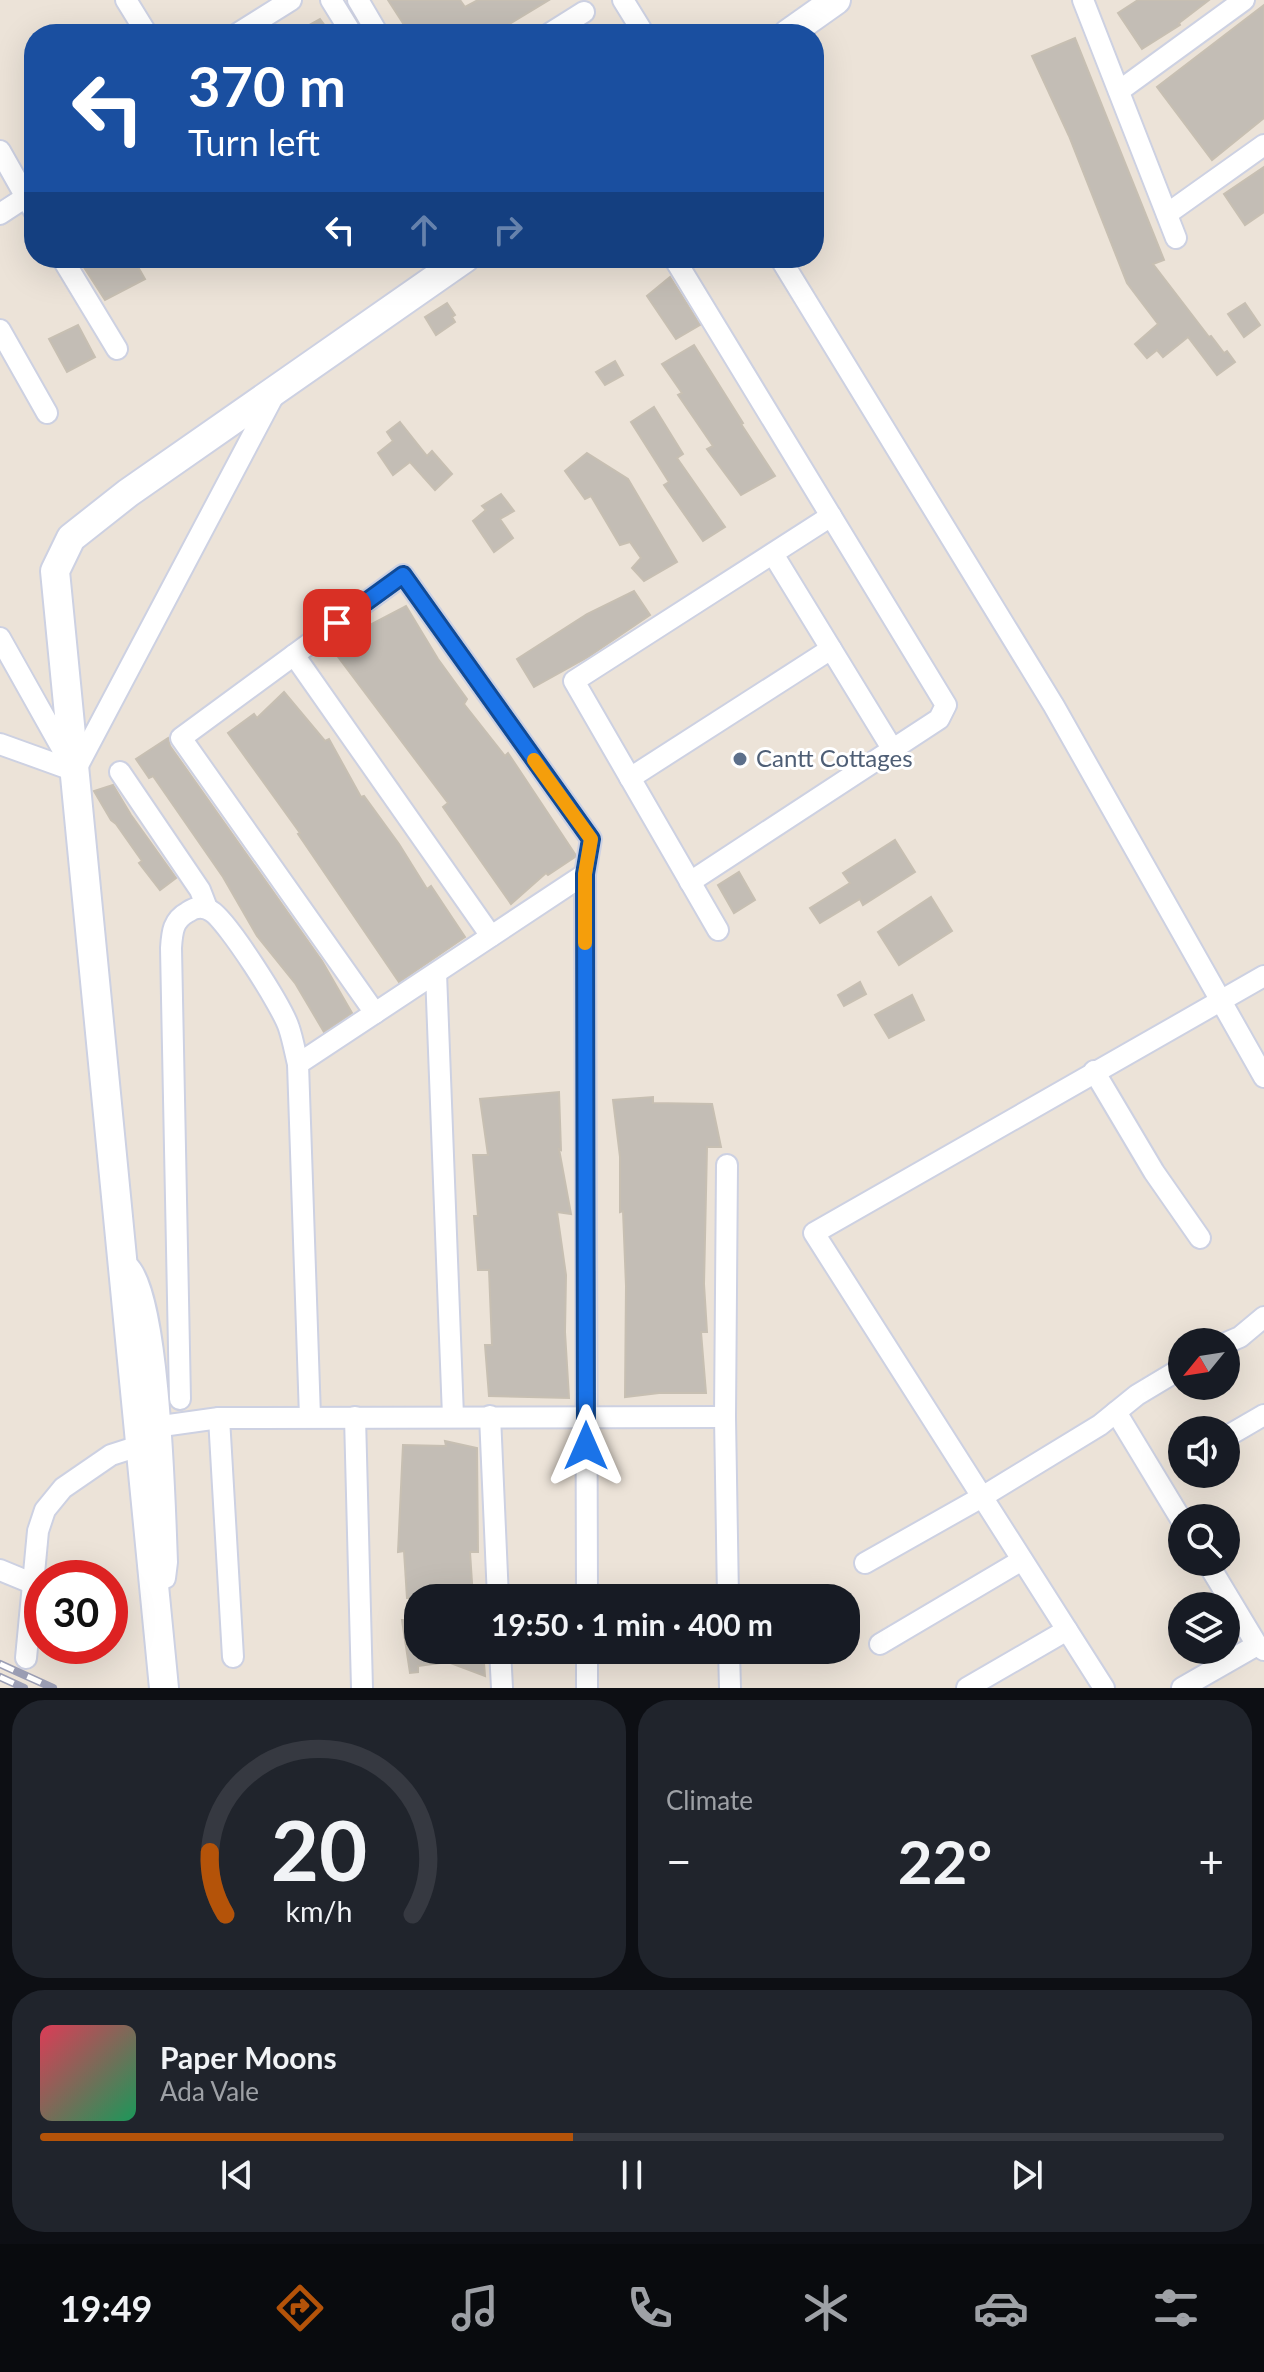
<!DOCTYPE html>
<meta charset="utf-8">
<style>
body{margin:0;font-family:Lato,sans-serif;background:#20242c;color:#f1f3f6;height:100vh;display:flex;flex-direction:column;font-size:30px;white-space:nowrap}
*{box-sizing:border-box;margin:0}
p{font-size:26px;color:#9ea1a6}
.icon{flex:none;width:44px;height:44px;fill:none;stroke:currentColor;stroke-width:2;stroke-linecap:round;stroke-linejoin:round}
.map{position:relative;height:1688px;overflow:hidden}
.panel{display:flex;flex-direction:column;gap:12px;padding:12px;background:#0d0f14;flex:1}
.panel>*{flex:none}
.banner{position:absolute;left:24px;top:24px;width:800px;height:244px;border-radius:32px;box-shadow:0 8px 32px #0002;background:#1a4fa0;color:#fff;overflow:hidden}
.needle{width:52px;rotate:240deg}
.buttons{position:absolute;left:1168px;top:1328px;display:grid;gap:16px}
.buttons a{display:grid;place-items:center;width:72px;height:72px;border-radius:50%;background:#171b24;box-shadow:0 8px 32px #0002;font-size:40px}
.speed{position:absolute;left:24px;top:1560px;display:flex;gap:16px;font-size:40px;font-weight:700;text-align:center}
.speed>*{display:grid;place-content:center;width:104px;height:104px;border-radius:50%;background:#171b24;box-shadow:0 8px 32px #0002;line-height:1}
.speed .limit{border:12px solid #d22;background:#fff;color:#111}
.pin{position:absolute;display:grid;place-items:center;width:68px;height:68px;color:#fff;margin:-34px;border-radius:16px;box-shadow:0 4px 12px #0006}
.me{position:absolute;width:88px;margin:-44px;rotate:0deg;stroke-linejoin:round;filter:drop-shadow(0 0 6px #0008)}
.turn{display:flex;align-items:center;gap:28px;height:168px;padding:0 32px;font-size:36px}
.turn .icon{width:104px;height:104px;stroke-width:2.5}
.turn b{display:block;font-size:56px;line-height:68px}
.lanes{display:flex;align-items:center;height:76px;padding:0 32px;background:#0003;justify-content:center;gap:40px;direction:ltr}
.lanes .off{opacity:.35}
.big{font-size:60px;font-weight:700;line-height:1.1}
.panel .card{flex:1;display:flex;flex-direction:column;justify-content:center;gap:12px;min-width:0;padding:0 28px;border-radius:32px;background:#20242c}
.panel .dial{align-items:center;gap:0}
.dial svg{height:208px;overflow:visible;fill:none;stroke:#363941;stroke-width:7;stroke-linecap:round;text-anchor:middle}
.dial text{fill:#f1f3f6;stroke:none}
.song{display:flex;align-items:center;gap:24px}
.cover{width:96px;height:96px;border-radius:12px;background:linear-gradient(135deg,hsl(350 70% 55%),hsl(150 70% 35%))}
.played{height:8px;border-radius:4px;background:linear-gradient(90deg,#b45309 45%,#363941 45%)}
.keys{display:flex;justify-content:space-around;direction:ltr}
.heat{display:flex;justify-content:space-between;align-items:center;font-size:44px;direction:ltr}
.panel .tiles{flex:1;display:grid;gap:12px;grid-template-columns:1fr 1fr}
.card:last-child{grid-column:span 2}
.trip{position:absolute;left:404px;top:1584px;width:456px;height:80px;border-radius:32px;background:#171b24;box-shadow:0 8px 32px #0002;font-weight:700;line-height:80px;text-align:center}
.dock{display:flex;height:128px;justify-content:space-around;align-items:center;background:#090b0e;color:#9ea1a6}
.dock .icon{width:56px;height:56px}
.dock .on{color:#b45309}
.dock b{font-size:36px;color:#f1f3f6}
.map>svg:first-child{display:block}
.building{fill:#c3bdb5;stroke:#c7bfb2;stroke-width:2}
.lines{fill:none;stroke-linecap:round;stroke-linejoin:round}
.street-casing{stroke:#cdd1e2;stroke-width:24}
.secondary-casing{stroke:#cdd1e2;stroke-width:32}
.street{stroke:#fff;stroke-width:20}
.secondary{stroke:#fff;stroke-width:28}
.rail-casing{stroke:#9b9eb4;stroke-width:8}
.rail{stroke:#fff;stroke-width:5;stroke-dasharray:15;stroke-linecap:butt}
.route-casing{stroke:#114b97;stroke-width:20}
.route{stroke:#1a73e8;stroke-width:14}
.slow{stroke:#f59e0b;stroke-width:14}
.service-dot{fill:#5c6f8a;stroke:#fff;stroke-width:3}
.labels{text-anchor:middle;stroke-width:6;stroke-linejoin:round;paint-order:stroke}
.service-label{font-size:24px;fill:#4e5e75;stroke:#fff;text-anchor:start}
</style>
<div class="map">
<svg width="1264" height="1688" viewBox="0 0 1264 1688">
<rect width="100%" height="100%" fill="#ece3d8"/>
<g class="building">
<polygon points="388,0 460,0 465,7 478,0 549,0 493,34 410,34"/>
<polygon points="1138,0 1209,0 1179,23 1180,25 1142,49 1118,13"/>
<polygon points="1264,5 1264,118 1212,160 1157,87"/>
<polygon points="320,19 331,34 293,34"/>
<polygon points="1075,38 1164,260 1153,264 1209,337 1211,336 1224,353 1227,351 1235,362 1217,375 1188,337 1163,357 1157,350 1147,358 1135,344 1158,324 1127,283 1069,136 1032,56"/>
<polygon points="1264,167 1264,212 1245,225 1224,194"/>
<polygon points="78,258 133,258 145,279 105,300"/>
<polygon points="670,277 700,325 676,339 647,296"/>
<polygon points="447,303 455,315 452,317 455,322 436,335 425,317"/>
<polygon points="1245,303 1260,325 1244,337 1228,314"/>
<polygon points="78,325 95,357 67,372 49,339"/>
<polygon points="694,345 743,423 741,424 775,476 741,495 707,449 713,446 678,395 682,393 662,364"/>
<polygon points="615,361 623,375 605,385 596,372"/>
<polygon points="654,407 683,454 677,458 725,527 703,541 664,485 669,482 631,422"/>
<polygon points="400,422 427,456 432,451 452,474 435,490 410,462 393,475 378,453 393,441 387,432"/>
<polygon points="587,453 628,479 677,562 644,581 632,568 641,558 630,542 620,545 591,496 585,499 565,471"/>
<polygon points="501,494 514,511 500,519 513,538 494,552 473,521 486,510 482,506"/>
<polygon points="634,591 650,615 588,657 534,687 517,659 587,614"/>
<polygon points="406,606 438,659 467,699 464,704 505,756 508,753 575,854 575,857 548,875 546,873 511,904 443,807 448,803 336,654 362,629"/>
<polygon points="284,692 325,741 329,739 361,797 364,796 399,844 427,889 431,886 465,937 399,982 298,834 300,833 228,733 254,714 257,718"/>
<polygon points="168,738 170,746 322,961 352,1013 324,1032 295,983 257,936 223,877 153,776 149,778 136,759"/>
<polygon points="113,785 131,815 176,878 160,890 139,863 142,861 116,824 111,820 94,791"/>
<polygon points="895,840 915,872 863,905 860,899 820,923 810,908 850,883 843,873"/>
<polygon points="739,872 755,900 734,913 718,885"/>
<polygon points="931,897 952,931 899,965 878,932"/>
<polygon points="860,982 866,994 844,1006 838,995"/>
<polygon points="912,995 924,1020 889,1038 875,1015"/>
<polygon points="559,1092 561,1150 559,1149 571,1214 557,1212 566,1275 565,1332 569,1398 489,1396 485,1345 492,1345 489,1270 478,1270 474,1216 478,1216 473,1155 488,1155 480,1099"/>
<polygon points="653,1097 653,1103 712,1104 721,1147 707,1147 704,1284 707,1332 701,1332 706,1393 659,1393 625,1397 626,1286 623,1211 620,1212 620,1157 613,1100"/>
<polygon points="445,1441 477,1448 478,1552 470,1552 473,1598 407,1598 404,1551 398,1552 403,1445 446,1446"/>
<polygon points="402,1620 418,1621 418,1650 483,1650 485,1676 448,1662 418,1666 418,1672 410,1673"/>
</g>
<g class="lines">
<g class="street-casing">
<g id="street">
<polyline points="126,0 147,34"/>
<polyline points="331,0 352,34"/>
<polyline points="358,0 378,34"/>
<polyline points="623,0 644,34"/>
<polyline points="1083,0 1176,238"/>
<polyline points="237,34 291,0"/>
<polyline points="549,34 584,12"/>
<polyline points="1119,91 1244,0"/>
<polyline points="0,151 26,197"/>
<polyline points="0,214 26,197 34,211"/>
<polyline points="1167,214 1264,145"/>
<polyline points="62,258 117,349"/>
<polyline points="674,258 946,705 939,719 690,882"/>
<polyline points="780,258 1054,706 1264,1077"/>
<polyline points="0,330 47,413"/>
<polyline points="773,554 893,750"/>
<polyline points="0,638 69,761"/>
<polyline points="294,655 491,936"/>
<polyline points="0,744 75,771"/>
<polyline points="75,771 275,393"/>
<polyline points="120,772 200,890 207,908"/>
<polyline points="630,778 831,649"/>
<polyline points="718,930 574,681 831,516"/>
<polyline points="436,973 453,1416"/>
<polyline points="375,1013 181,738 403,575 591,839 585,874 587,1598"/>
<polyline points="1094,1071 1154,1172 1200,1238"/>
<polyline points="727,1165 725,1417 728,1598"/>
<path d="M128,1266C160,1292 165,1513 167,1562L165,1578L155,1581"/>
<polyline points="1226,1343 1240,1337 1264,1317"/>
<path d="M180,1399L171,948C172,932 173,920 188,912C195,907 203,906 211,911C227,920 283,1008 289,1028C293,1040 295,1052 298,1064"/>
<polyline points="1116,1412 1182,1521"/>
<polyline points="490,1416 498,1598"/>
<polyline points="310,1417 298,1064 585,874"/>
<polyline points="355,1417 362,1688"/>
<polyline points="219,1418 233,1657"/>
<polyline points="162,1426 219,1418 725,1417"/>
<polyline points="1226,1437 1264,1415"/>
<polyline points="1207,1562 1257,1645 1264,1650"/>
<polyline points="865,1563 982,1497 1100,1425 1137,1395 1182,1368"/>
<polyline points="0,1570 34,1584"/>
<polyline points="880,1644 1022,1560"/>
<polyline points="500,1650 502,1688"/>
<polyline points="587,1650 587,1688"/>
<polyline points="729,1650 730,1688"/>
<polyline points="26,1658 38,1531 45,1510 63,1488 111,1455 139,1446"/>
<polyline points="967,1688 1067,1630"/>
<polyline points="1104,1688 814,1233 1264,976"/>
<polyline points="1182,1688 1257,1645"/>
</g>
</g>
<g class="secondary-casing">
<g id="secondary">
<polyline points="788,34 836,0"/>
<polyline points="164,1688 55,571 71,538 128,493 465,258"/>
</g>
</g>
<use href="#street" class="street"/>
<use href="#secondary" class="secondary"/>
<g class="rail-casing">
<g id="rail">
<polyline points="0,1664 53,1688"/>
<polyline points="0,1677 24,1688"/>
</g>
</g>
<use href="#rail" class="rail"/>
</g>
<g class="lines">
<g class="route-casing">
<polyline id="route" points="337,623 403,575 591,839 585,874 586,1446"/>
</g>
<use href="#route" class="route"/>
<polyline class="slow" points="534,760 591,839 585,874 585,943"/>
</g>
<circle class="service-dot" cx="740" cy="759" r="8"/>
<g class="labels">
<g class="service-label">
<text x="756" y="767">Cantt Cottages</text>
</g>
</g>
</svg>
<div class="buttons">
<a><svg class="needle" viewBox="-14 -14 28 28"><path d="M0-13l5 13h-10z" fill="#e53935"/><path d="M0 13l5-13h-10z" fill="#9ea1a6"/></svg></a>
<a><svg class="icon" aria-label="sound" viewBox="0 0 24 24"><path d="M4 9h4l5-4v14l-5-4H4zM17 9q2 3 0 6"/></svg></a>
<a><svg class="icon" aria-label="search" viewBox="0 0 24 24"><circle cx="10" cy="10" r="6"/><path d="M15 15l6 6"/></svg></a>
<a><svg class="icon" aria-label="layers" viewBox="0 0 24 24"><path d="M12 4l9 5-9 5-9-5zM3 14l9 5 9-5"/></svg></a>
</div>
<div class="speed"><div class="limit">30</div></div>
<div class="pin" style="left:337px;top:623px;background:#d93025"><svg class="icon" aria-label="arrive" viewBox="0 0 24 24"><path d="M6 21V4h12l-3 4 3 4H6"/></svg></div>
<svg class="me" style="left:586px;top:1446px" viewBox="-20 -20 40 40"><path d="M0-17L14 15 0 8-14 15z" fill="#1a73e8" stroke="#fff" stroke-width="4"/></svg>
<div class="trip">19:50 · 1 min · 400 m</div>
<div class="banner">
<div class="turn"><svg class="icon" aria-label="left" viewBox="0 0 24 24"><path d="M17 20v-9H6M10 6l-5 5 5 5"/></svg><div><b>370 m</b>Turn left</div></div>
<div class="lanes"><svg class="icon" aria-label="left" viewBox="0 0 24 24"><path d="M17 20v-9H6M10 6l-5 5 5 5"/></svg><svg class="icon off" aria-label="ahead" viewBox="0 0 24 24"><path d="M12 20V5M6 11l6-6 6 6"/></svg><svg class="icon off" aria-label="right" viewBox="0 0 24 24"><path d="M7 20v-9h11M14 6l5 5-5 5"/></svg></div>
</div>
</div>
<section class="panel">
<div class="tiles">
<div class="card dial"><svg viewBox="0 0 100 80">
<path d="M14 69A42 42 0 1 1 86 69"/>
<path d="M14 69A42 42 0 0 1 8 45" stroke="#b45309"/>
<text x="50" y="56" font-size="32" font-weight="700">20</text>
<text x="50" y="72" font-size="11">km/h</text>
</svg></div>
<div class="card"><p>Climate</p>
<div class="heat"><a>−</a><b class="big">22°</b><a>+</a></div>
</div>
<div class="card">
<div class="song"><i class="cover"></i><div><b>Paper Moons</b><p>Ada Vale</p></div></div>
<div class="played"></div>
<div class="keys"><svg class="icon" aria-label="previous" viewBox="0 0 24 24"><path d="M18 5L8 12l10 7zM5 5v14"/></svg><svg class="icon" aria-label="pause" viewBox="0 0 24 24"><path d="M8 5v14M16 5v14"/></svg><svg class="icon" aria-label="next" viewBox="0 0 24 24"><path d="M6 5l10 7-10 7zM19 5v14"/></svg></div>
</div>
</div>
</section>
<nav class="dock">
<b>19:49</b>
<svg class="icon on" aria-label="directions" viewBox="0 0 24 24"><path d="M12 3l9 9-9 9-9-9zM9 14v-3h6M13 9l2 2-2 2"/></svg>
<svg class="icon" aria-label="music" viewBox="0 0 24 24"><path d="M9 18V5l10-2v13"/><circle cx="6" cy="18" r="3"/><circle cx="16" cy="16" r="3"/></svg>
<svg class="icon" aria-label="phone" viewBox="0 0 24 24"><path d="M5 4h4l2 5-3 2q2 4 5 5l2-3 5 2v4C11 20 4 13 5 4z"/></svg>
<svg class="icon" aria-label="climate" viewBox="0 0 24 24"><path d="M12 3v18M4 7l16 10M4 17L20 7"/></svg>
<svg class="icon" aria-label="car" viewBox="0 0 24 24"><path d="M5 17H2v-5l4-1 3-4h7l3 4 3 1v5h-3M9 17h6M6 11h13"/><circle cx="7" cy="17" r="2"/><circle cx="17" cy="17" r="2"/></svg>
<svg class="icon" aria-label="filters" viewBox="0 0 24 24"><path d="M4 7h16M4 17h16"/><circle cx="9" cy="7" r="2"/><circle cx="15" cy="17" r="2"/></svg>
</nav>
